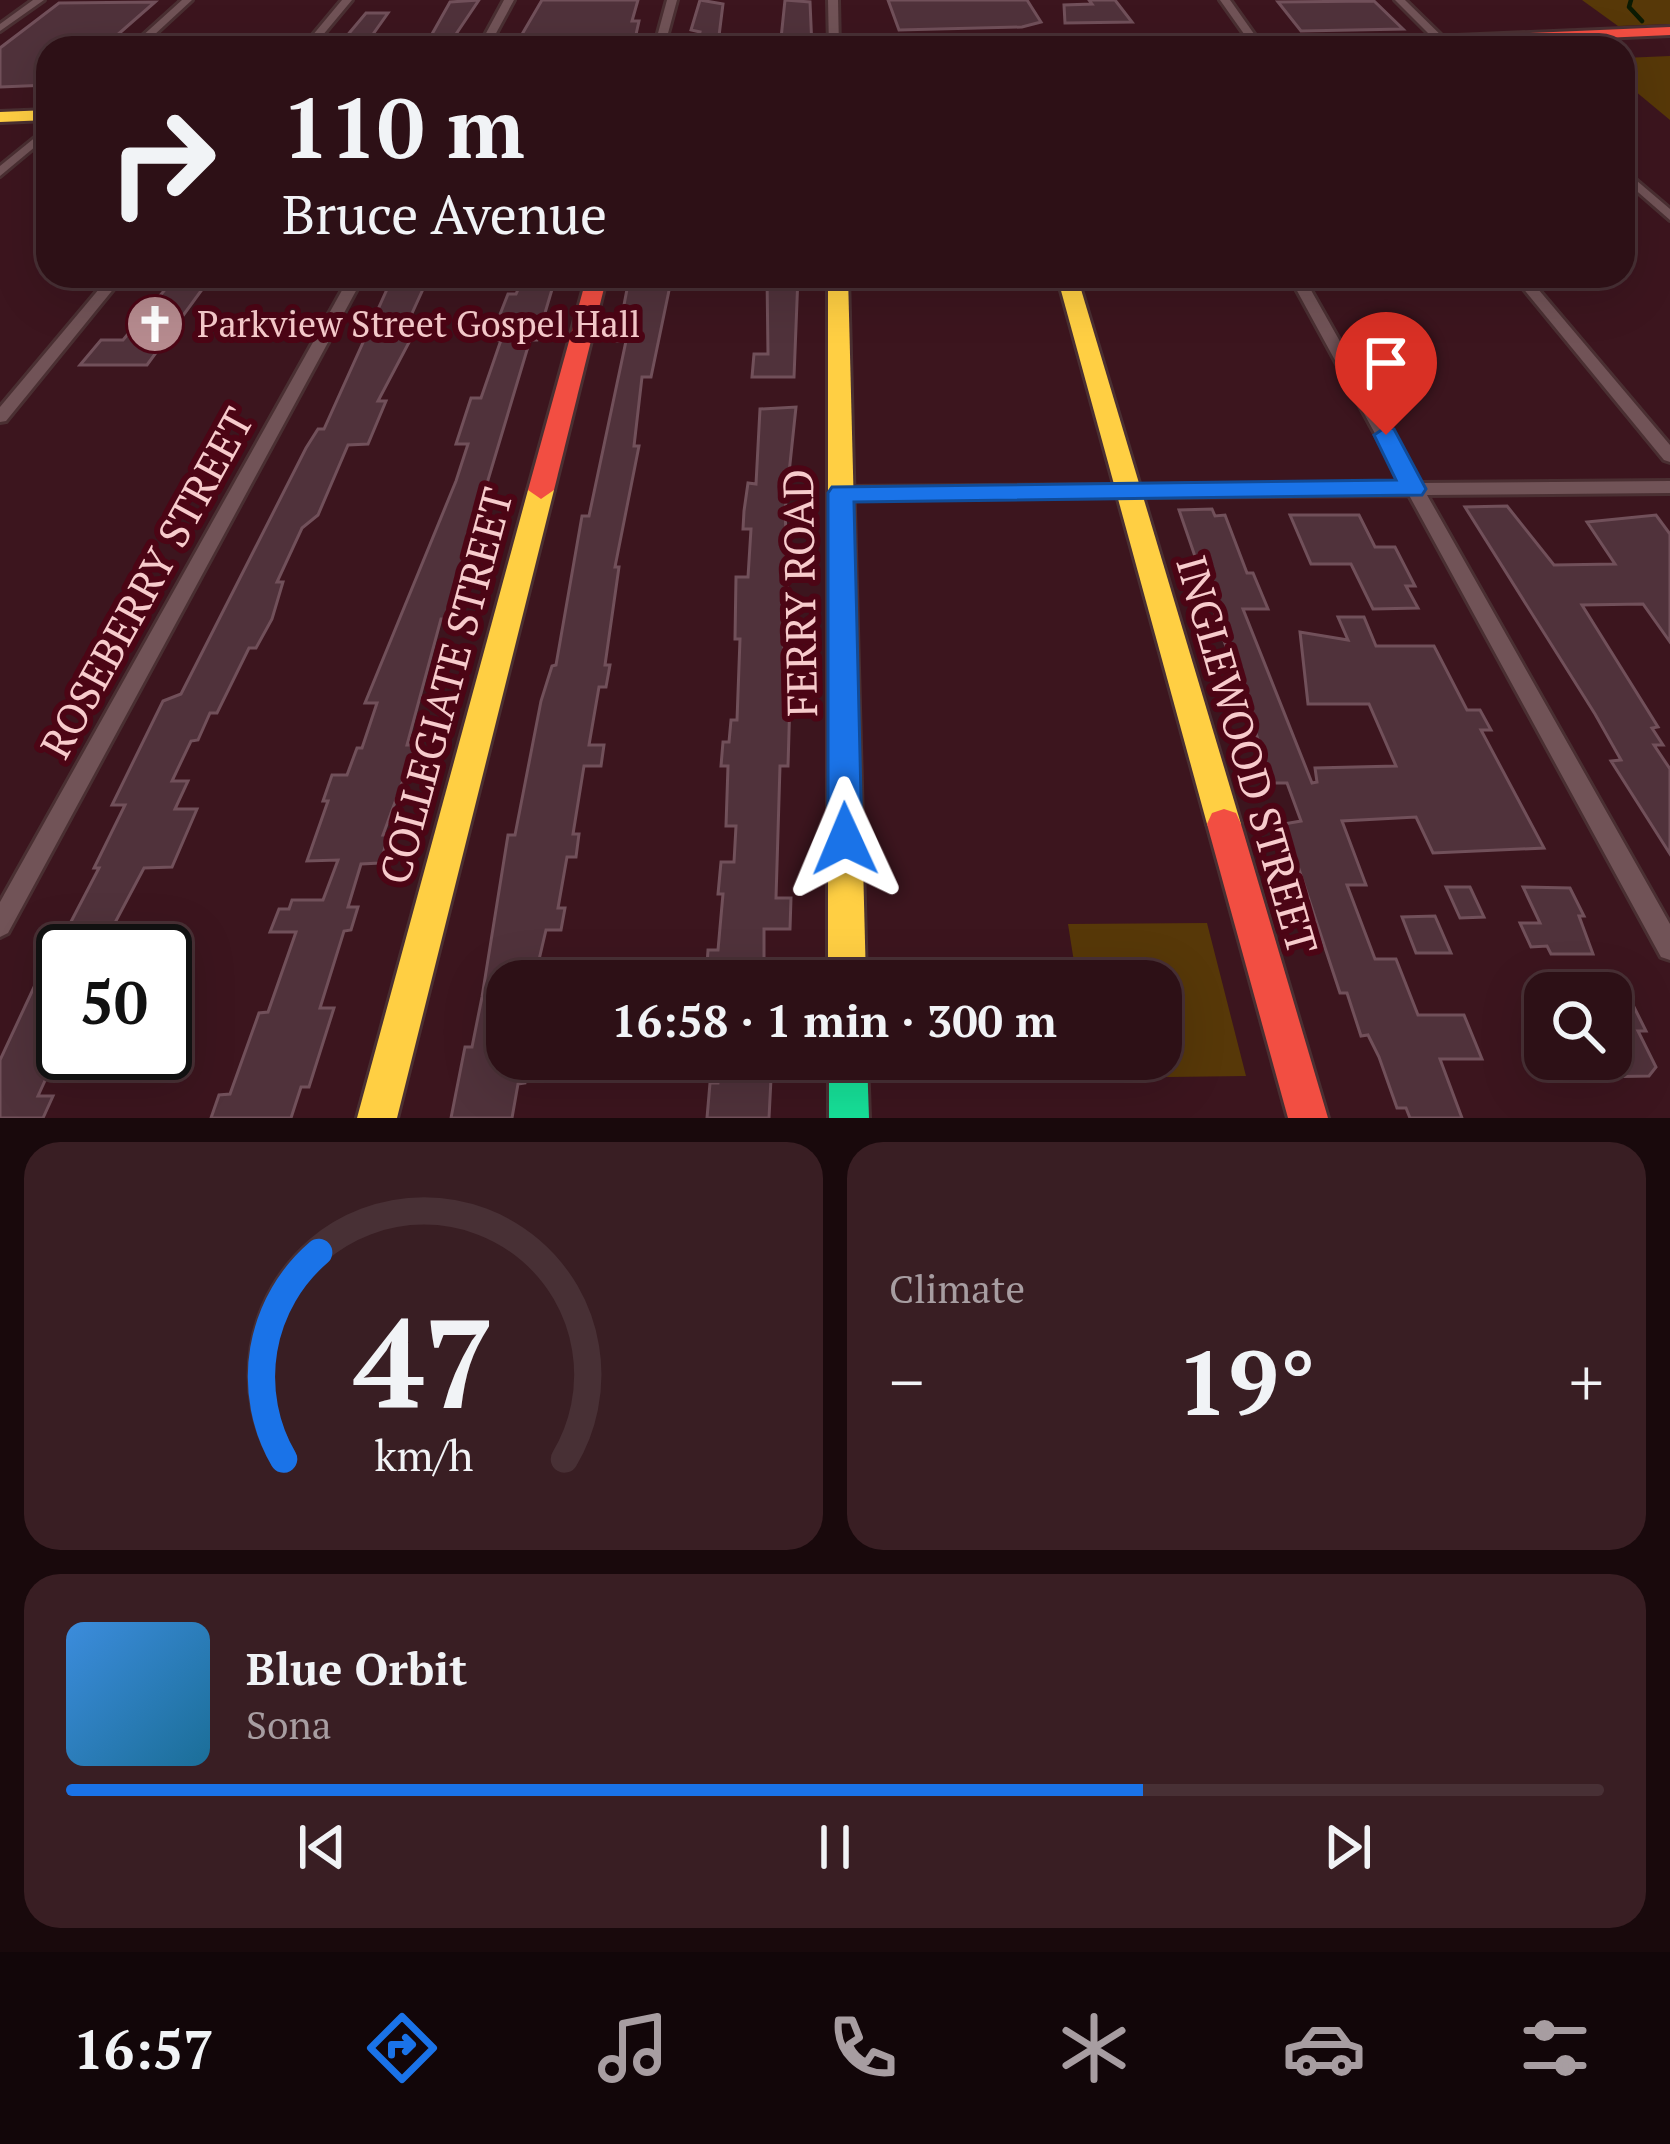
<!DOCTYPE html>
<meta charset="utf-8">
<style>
body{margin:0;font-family:"PT Serif",serif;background:#391e23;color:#f1f3f6;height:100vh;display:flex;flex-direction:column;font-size:45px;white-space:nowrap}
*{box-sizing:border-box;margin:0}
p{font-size:39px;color:#a79da1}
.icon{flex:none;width:66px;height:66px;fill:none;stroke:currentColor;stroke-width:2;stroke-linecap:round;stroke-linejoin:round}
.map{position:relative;height:1118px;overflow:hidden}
.side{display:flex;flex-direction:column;gap:24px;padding:24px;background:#19090c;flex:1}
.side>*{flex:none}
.top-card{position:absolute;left:36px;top:36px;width:1599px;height:252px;border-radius:36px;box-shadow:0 12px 48px #0002,0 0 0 3px #483035;background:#2d1016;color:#f1f3f6;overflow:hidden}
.controls{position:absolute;left:1524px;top:972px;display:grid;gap:24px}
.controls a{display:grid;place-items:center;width:108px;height:108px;border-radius:24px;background:#2d1016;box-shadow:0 12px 48px #0002,0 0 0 3px #483035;font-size:60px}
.speed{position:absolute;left:36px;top:924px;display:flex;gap:24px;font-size:60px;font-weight:700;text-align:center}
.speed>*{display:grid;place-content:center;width:156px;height:156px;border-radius:50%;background:#2d1016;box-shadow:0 12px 48px #0002,0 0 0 3px #483035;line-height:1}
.speed .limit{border:6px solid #111;border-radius:18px;background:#fff;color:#111}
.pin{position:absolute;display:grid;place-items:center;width:102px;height:102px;color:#fff;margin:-123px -51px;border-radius:50% 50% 50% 0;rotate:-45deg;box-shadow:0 0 12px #0007}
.pin .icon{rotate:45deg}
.me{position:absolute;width:132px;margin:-66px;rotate:359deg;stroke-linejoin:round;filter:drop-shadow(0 0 9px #0008)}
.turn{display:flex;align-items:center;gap:42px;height:252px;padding:0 48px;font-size:54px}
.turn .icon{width:156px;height:156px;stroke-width:2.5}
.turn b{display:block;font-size:84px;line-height:102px}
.big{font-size:90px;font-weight:800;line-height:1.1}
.side .tile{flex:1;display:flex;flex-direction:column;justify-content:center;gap:18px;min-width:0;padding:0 42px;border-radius:36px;background:#391e23}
.side .dial{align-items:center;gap:0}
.dial svg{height:312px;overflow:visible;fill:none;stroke:#483035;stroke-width:7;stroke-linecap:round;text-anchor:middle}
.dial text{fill:#f1f3f6;stroke:none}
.song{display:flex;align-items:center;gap:36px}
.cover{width:144px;height:144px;border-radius:18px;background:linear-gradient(135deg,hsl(210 70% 55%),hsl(200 70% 35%))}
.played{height:12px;border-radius:6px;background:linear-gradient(90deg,#1a73e8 70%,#483035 70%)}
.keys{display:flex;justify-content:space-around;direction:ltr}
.heat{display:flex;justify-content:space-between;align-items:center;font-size:66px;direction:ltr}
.side .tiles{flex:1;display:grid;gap:24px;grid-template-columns:1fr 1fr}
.tile:last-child{grid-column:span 2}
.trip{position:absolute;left:486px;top:960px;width:696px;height:120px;border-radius:36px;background:#2d1016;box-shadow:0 12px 48px #0002,0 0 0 3px #483035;font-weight:800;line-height:120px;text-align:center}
.tabs{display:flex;height:192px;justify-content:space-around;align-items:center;background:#120609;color:#a79da1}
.tabs .icon{width:84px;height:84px}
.tabs .selected{color:#1a73e8}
.tabs b{font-size:54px;color:#f1f3f6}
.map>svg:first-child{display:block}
.green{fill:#573808}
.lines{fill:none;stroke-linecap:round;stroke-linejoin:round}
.stream{stroke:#0b1a03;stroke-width:4.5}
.building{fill:#50323b;stroke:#71505a;stroke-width:3}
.street-casing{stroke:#4a2f32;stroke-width:6}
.fast-casing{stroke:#4a2f32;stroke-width:6}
.slow-casing{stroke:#4a2f32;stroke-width:6}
.jam-casing{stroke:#4a2f32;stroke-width:6}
.street{fill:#715357;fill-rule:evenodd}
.fast{fill:#16e098;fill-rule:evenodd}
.slow{fill:#ffcf43;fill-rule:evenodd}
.jam{fill:#f24e42;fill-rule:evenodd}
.route{fill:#1a73e8;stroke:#114b97;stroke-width:3}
.labels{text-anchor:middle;stroke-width:12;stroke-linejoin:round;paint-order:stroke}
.far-poi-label{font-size:36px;fill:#f7cbcc;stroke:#4c0515;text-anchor:start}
.street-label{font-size:42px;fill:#f7cbcc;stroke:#4c0515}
</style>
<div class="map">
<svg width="1670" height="1118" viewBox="0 0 1670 1118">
<rect width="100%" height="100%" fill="#3c151e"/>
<g class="green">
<polygon points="1582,0 1670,0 1670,24 1618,26"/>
<polygon points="1670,56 1670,120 1623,81 1623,58"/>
<polygon points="1207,923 1246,1076 1093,1078 1090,1059 1161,1059 1161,981 1077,981 1068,924"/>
</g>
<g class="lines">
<polyline class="stream" points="1631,0 1629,7 1642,21"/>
</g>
<g class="building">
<polygon points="479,0 450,43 427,43 450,2"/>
<polygon points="542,0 638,0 632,21 639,21 633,48 514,48"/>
<polygon points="700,0 723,4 718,44 697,44 700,32 691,30"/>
<polygon points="785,0 810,2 812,48 780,48"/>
<polygon points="888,0 1027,0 1041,22 1022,27 899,30"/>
<polygon points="1089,0 1115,0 1132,22 1065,23 1064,5 1092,4"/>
<polygon points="1374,1 1403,29 1301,31 1278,2"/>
<polygon points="155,2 107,44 48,48 48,85 0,87 0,48 59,3"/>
<polygon points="366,13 388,13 366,44 340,44"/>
<polygon points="393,276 429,276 409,320 407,331 415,331 378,401 386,401 368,444 348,445 318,515 302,528 277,582 283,582 272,619 256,648 249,648 217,713 210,713 198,740 191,741 172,781 188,781 175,809 197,809 172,867 144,868 100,951 63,951 63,1041 38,1096 53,1096 43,1118 0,1118 0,1060 63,925 63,937 99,868 94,868 125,805 112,805 163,701 181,694 306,448 318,429 324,429"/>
<polygon points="524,276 556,276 537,340 530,340 488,480 474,554 467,554 447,619 441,619 407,745 416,745 383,835 389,835 380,863 361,864 348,907 358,907 351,930 344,931 320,1008 334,1008 309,1087 301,1087 291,1118 211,1118 219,1095 230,1094 259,1013 268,1012 296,932 270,932 279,909 289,909 292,900 323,900 338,860 307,861 328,801 323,801 332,775 347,775 357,748 362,748 377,703 365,703 456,481 468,444 456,444 471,398 481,398 501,340 490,340 508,294 516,294"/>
<polygon points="635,276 672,276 651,377 642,377 634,446 639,446 615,567 619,567 605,665 610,665 606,687 599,687 589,745 604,745 601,766 584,766 573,834 579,834 576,857 567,857 558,908 565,908 561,930 546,930 534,981 507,981 507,1059 529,1059 525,1083 518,1084 512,1118 451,1118 465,1047 472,1047 482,997 508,835 515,835 541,701 552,666 556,665 582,516 589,516 626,341 617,341 629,279"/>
<polygon points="767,276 798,276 794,377 752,377 754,354 768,354"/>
<polygon points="173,280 209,280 147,365 80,365 101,340 123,340"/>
<polygon points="796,407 785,511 788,577 783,664 791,664 788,766 780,766 776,898 791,898 790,929 764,929 764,981 706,981 708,950 718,950 723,894 718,894 721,862 734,862 736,826 726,826 728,766 721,766 723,742 729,742 731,720 737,720 740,639 735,639 736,577 748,577 751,529 743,529 744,511 748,483 756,484 760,409"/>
<polygon points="1507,506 1554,565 1615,564 1587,522 1656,515 1670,534 1670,642 1643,604 1582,605 1658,727 1652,728 1663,745 1654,745 1670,769 1670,854 1611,761 1621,760 1595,714 1465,507"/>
<polygon points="1212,509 1215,516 1225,515 1247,573 1253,573 1268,609 1243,609 1312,783 1317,782 1315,768 1396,766 1369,704 1308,704 1300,632 1348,640 1338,617 1364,617 1376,646 1434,646 1467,710 1480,710 1491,730 1481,730 1544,848 1433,853 1416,817 1342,821 1366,885 1347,885 1375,959 1396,959 1418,1015 1464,1015 1482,1059 1440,1059 1462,1118 1410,1118 1406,1108 1397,1108 1379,1057 1368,1035 1361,1036 1347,993 1340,993 1284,824 1301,821 1287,783 1273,783 1179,510"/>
<polygon points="1290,515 1359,515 1375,547 1395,547 1415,586 1406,586 1418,608 1373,609 1351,564 1311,564"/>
<polygon points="1446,887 1470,887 1484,917 1460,918"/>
<polygon points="1523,887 1570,888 1584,916 1579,916 1593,954 1551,954 1547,946 1531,947 1520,923 1540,923"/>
<polygon points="1435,916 1451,953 1416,953 1402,917"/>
<polygon points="1611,999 1630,999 1646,1031 1638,1031 1656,1067 1649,1076 1597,1077 1588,1059 1611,1059"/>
<polygon points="720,1059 772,1059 769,1118 707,1118 710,1083 718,1083"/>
</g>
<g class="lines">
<g class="street-casing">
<g id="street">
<polygon points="33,0 44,0 0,31 0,24"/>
<polygon points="182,0 192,0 140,48 129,48"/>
<polygon points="342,0 352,0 312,48 302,48"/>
<polygon points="504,0 514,0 488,48 478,48"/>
<polygon points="667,0 677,0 664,48 654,48"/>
<polygon points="828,0 838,0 839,48 829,48"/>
<polygon points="1220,0 1230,0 1264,48 1254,48"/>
<polygon points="1395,0 1405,0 1454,48 1443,48"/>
<polygon points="48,127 48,136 0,176 0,166"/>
<polygon points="1623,169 1670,209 1670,220 1623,179"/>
<polygon points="110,276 124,276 6,421 0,422 0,407"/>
<polygon points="350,276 364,276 8,933 0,937 0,902"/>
<polygon points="1289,276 1303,276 1420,483 1670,481 1670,493 1427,495 1670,924 1670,960 1661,957 1409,495 841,499 833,493 841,487 1402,483"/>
<polygon points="1513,276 1527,276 1670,445 1670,462 1664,460"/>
</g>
</g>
<g class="fast-casing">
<polygon id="fast" points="829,1059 867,1059 869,1118 829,1118"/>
</g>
<g class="slow-casing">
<g id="slow">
<polygon points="48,110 48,120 0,122 0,112"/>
<polygon points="828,276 848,276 866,981 828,981"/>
<polygon points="1057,276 1077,276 1241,824 1236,835 1224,839 1212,835 1207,824"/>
<polygon points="541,481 554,490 397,1118 357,1118 528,490"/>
</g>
</g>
<g class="jam-casing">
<g id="jam">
<polygon points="1670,27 1670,35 1373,48 1262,48 1269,44"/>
<polygon points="587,276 607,276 554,490 541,499 528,490"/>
<polygon points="1224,809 1236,813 1241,824 1328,1118 1288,1118 1207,824 1212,813"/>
</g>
</g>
<use href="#street" class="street"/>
<use href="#fast" class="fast"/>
<use href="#slow" class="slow"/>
<use href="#jam" class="jam"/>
</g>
<polygon class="route" points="1386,427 1394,429 1426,489 1422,495 854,502 862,839 857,851 845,855 833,851 828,839 828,493 832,487 1396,480 1374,435"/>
<defs>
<g id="church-disc" transform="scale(3)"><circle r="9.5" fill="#b68b8f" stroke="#4c0515"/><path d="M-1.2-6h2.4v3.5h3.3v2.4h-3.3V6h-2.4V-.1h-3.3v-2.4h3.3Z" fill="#fff"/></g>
</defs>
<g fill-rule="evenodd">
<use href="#church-disc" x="155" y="324"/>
</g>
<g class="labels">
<g class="far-poi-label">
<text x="197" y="337">Parkview Street Gospel Hall</text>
</g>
<g class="street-label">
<text transform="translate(147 583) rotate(-61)" y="15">ROSEBERRY STREET</text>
<text transform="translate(800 593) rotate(-91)" y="15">FERRY ROAD</text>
<text transform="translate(446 686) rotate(-75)" y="15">COLLEGIATE STREET</text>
<text transform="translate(1247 755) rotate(74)" y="15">INGLEWOOD STREET</text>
</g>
</g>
</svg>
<div class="controls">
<a><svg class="icon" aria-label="search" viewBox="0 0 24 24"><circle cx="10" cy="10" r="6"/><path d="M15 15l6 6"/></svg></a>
</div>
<div class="speed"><div class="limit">50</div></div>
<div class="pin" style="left:1386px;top:435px;background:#d93025"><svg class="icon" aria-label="arrive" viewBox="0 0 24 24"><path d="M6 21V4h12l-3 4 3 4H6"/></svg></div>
<svg class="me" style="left:845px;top:839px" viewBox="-20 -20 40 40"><path d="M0-17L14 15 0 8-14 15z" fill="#1a73e8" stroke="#fff" stroke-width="4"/></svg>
<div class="trip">16:58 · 1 min · 300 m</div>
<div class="top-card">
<div class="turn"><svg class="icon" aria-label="right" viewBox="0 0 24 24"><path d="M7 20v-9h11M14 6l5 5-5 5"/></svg><div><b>110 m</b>Bruce Avenue</div></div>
</div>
</div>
<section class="side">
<div class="tiles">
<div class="tile dial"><svg viewBox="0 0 100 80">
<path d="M14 69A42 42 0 1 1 86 69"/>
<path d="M14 69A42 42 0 0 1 23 16" stroke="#1a73e8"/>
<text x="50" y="56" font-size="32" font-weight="700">47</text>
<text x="50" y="72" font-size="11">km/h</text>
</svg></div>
<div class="tile"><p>Climate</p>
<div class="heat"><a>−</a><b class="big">19°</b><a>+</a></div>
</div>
<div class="tile">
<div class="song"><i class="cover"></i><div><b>Blue Orbit</b><p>Sona</p></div></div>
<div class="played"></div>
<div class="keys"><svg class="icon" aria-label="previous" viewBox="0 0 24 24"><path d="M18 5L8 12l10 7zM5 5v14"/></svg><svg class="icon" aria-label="pause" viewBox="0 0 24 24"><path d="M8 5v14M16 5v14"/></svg><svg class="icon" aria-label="next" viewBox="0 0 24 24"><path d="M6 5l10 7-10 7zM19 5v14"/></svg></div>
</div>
</div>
</section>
<nav class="tabs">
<b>16:57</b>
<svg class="icon selected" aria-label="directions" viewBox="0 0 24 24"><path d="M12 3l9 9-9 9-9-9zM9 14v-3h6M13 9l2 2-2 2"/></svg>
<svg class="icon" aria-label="music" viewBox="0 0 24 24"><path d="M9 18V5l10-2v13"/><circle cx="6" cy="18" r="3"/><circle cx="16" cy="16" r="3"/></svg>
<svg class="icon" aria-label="phone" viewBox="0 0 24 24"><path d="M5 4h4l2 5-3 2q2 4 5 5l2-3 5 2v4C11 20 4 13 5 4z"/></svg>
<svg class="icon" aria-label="climate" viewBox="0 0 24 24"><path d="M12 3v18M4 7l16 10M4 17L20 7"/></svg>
<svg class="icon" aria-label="car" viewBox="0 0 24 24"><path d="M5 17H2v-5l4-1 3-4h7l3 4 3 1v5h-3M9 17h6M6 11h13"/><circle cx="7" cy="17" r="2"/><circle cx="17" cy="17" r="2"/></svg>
<svg class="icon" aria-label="filters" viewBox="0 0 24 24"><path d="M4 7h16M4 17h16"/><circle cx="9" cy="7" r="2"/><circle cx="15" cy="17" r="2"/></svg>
</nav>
